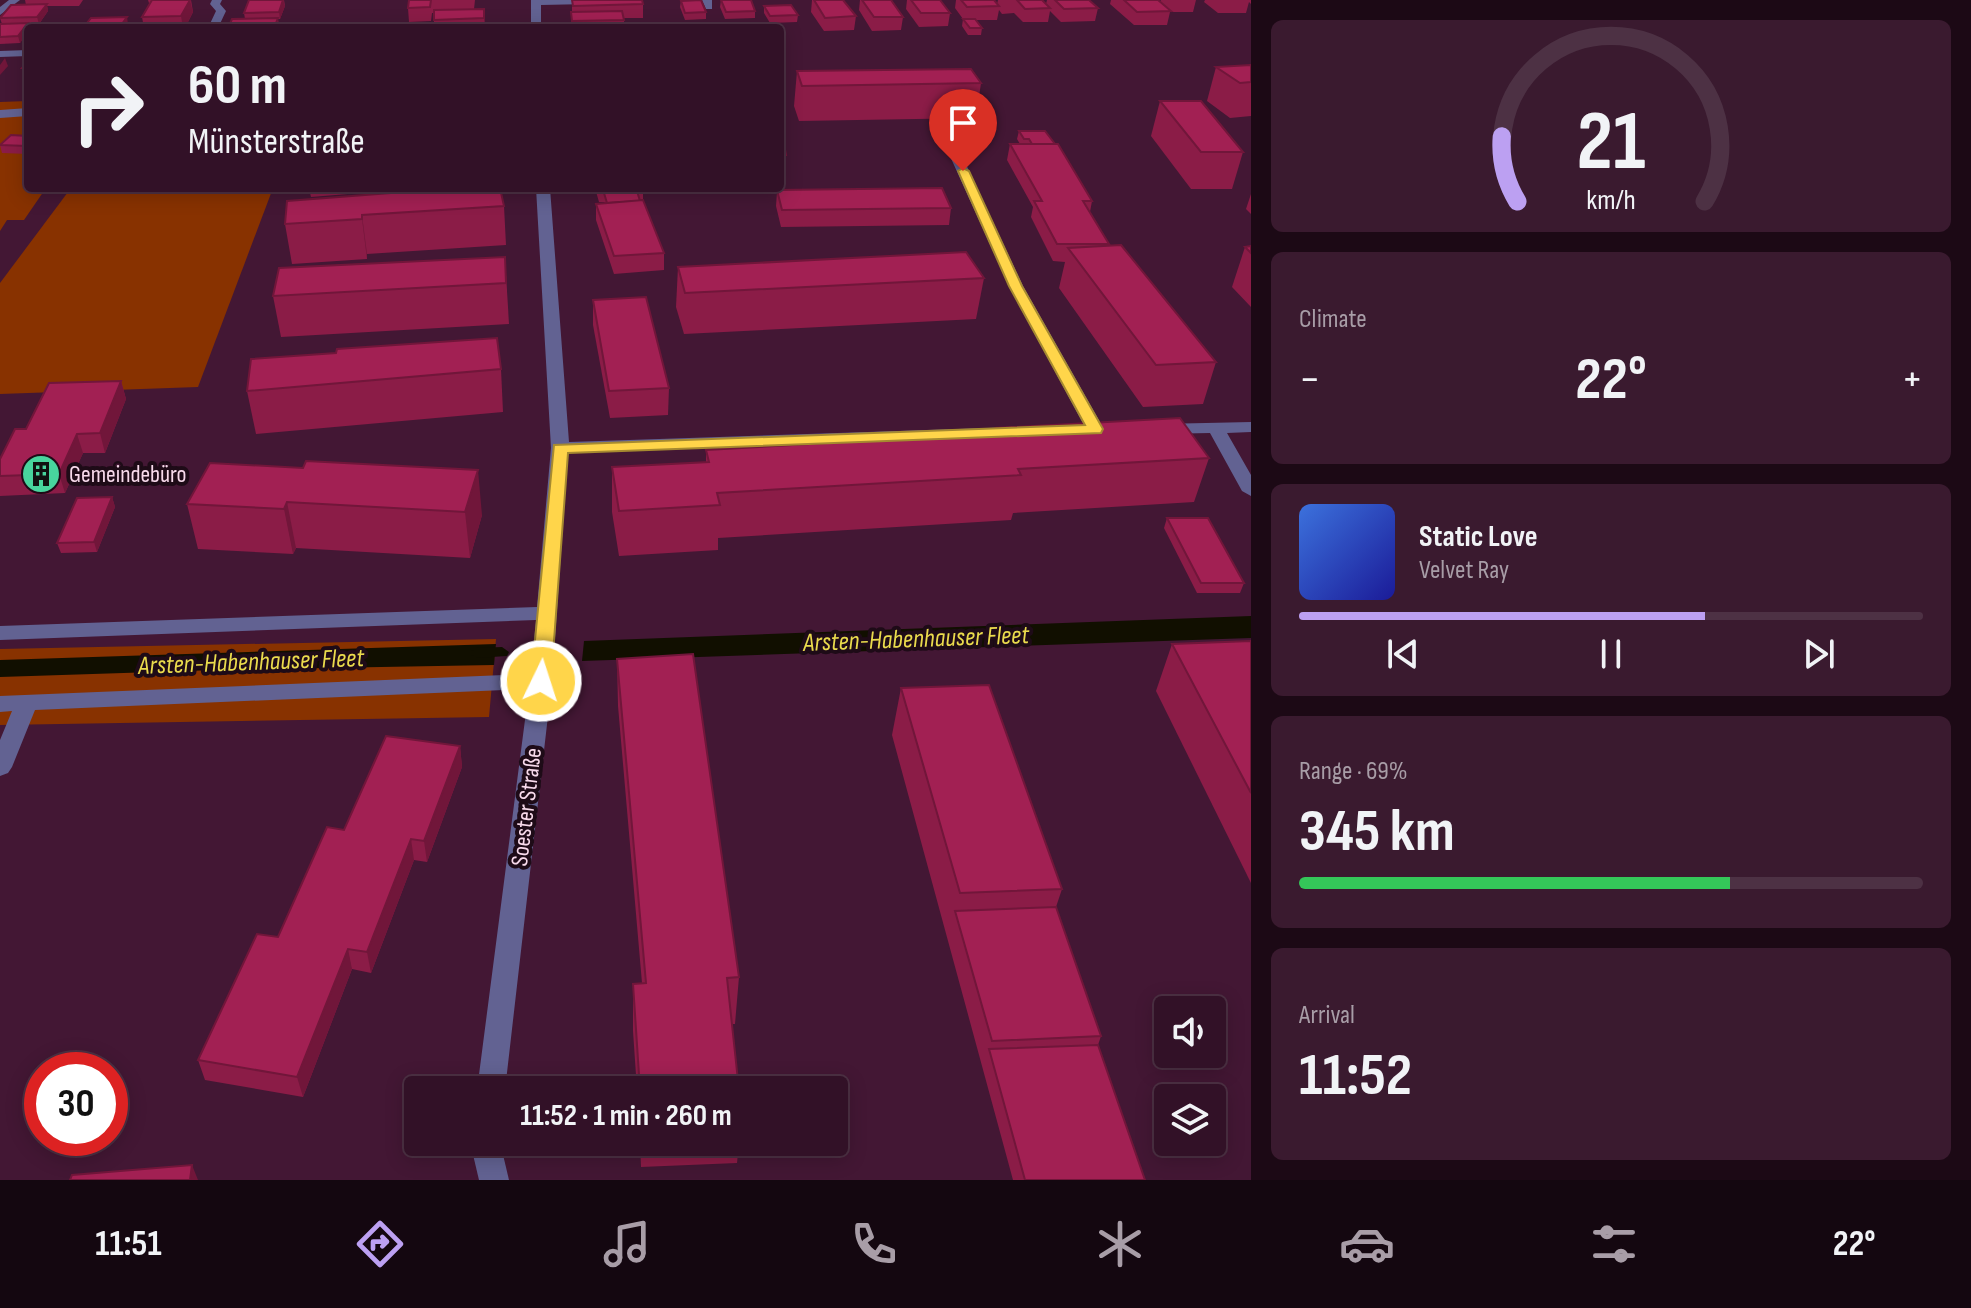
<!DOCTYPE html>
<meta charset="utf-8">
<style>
body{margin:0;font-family:"Sofia Sans Condensed",sans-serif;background:#3a1a2f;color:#f1f3f6;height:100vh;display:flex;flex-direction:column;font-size:30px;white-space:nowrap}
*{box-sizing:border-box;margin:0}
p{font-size:26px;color:#a89da7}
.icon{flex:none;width:44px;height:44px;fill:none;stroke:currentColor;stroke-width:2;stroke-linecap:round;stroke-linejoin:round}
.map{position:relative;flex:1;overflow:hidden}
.panel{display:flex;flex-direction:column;gap:20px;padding:20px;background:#1c0915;width:720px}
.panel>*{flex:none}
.banner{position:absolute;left:24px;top:24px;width:760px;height:168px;border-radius:8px;box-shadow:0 4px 20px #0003,0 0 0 2px #4d3144;background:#321127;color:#f1f3f6;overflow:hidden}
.buttons{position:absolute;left:1154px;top:996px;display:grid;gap:16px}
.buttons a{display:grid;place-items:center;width:72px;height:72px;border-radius:8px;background:#321127;box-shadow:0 4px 20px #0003,0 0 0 2px #4d3144;font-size:40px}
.speed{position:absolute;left:24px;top:1052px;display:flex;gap:16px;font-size:40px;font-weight:700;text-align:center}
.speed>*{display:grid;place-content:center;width:104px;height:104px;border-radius:50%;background:#321127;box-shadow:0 4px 20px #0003,0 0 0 2px #4d3144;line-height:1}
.speed .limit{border:12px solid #d22;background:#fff;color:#111}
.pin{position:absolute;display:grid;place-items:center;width:68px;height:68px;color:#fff;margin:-82px -34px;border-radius:50% 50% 50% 0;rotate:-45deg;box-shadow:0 0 8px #0007}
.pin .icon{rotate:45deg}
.me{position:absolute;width:88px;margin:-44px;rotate:4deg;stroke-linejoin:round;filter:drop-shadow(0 0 6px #0008)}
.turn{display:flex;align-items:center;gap:28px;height:168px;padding:0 32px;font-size:36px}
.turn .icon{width:104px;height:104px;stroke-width:2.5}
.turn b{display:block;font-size:56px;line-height:68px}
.big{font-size:60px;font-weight:700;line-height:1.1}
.panel .tile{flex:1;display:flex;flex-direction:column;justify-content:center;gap:12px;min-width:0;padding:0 28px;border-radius:12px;background:#3a1a2f}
.panel .dial{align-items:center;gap:0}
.dial svg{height:208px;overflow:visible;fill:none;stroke:#4d3144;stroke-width:7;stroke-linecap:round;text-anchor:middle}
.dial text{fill:#f1f3f6;stroke:none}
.song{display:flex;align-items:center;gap:24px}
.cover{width:96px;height:96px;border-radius:12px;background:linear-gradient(135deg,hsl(220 70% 55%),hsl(240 70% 35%))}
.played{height:8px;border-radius:4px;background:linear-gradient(90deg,#bca0f2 65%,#4d3144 65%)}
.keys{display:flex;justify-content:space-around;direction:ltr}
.heat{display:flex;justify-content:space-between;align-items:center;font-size:44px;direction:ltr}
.charge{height:12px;border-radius:6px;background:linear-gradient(90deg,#34c759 69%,#4d3144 0)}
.trip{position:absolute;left:404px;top:1076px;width:444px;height:80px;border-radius:8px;background:#321127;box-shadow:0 4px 20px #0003,0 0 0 2px #4d3144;font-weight:700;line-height:80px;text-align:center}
.tab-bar{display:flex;height:128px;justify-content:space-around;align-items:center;background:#140710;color:#a89da7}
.tab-bar .icon{width:56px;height:56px}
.tab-bar .current{color:#bca0f2}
.tab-bar b{font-size:36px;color:#f1f3f6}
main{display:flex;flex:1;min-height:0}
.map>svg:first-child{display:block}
.green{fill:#883200}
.water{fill:#110f00}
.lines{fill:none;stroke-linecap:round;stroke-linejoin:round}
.stream{fill:#110f00;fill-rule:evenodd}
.minor{fill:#626292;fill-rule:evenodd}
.wall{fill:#8b1c47}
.shaded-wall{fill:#71163a}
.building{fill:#a22053;stroke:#71163a;stroke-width:2}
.route{fill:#ffd54a;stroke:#a68a30;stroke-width:2}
.labels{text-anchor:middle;stroke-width:8;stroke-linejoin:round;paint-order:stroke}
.poi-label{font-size:24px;fill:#f8daeb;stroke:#1e0b17;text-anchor:start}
.street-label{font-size:24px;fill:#f8daeb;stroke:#1e0b17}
.water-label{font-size:26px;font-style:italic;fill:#eadb4d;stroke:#1e0b17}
</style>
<main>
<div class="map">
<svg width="1251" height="1180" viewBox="0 0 1251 1180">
<rect width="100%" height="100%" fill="#431734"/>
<g class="green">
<polygon points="28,101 28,188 46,188 24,220 7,220 0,231 0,102"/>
<polygon points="71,188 273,188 198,387 0,394 0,283"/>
<polygon points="496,639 489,717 0,725 0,649"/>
</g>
<g class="water">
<polygon points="1251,616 1251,638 582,661 584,641"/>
<polygon points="496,644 494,665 216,670 0,677 0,660"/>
</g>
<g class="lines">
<polygon class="stream" points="502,647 509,652 507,656 476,658 469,653 476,648"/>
<g class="minor">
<polygon points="9,0 20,0 0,15 0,7"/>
<polygon points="212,0 222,0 220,4 226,11 218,28 208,28 216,11 210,4"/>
<polygon points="531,0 641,0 636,3 541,5 541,28 531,28"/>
<polygon points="702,0 712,0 712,9 706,9"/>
<polygon points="28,50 28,56 0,57 0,51"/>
<polygon points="28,108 28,116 0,118 0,110"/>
<polygon points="946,140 956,143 1023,286 1104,429 1101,433 1089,433 1086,429 1009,286 944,143"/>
<polygon points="536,188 550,188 569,442 1020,427 1029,432 1020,437 568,453 552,681 505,1090 477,1090 529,689 35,710 12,767 8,773 0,776 0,740 12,711 0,712 0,696 531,674 536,620 0,640 0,626 537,607 551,448"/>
<polygon points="1251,422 1251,432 1227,433 1251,475 1251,496 1242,491 1210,433 1160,434 1151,429 1160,424"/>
<polygon points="470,1142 500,1142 509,1180 479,1180"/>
</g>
</g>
<g class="wall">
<polygon points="25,0 83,0 79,6 47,6 48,11 39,24 28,25 29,28 20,43 0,44 0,24 2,24 0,18 26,5"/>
<polygon points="148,0 191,0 193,12 185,28 144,28 142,17 150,3 149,3"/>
<polygon points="249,0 291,0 284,0 285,6 280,19 278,19 279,25 245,19 244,13"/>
<polygon points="409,0 475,0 474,9 484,9 485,28 434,26 434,13 432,13 431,21 409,22 408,8"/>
<polygon points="572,0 643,4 643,18 624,18 624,28 571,28 571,12 572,12"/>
<polygon points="721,0 755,11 755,18 725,19 720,7"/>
<polygon points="812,0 843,0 856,16 854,30 824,31 811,12"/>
<polygon points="860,0 891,0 903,17 901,30 872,31 859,10"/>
<polygon points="907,0 940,0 950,13 948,26 919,27 906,9"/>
<polygon points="956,0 994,0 997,4 998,0 1042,0 1046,4 1047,0 1089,0 1098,8 1095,21 1061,22 1050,11 1048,22 1023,22 1014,13 1002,14 999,10 997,20 976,20 982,28 981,35 968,35 962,26 963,19 955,8"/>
<polygon points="1111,0 1158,0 1160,2 1161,0 1196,0 1193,12 1170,12 1167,25 1134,25 1110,4"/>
<polygon points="1205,0 1251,0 1251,4 1249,2 1246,13 1218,13 1204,2"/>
<polygon points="681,1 706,12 706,19 685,20 680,7"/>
<polygon points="764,6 798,15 797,22 770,23 764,13"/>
<polygon points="28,61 28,76 24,76 22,68"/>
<polygon points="1251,65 1251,116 1230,118 1207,101 1216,67"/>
<polygon points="797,71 981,83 976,118 799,121 794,106"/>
<polygon points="1160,101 1243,152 1232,189 1191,189 1151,136"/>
<polygon points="780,122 786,155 784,190 951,208 949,225 781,227 776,206 777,192 732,192 732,188 780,188"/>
<polygon points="1019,131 1045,131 1092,201 1090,212 1109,244 1108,246 1216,362 1203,404 1143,407 1059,288 1065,262 1053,261 1031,217 1033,207 1007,160 1010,144 1020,144 1017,139"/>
<polygon points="28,136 28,154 2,153 0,145"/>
<polygon points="309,188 422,188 311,197"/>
<polygon points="595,188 643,188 643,199 640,200 664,253 664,270 614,274 596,220 596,204 605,203 604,202 599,202"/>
<polygon points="1251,194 1251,214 1246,209"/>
<polygon points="287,201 504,206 506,245 367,254 367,259 292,264 285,224"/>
<polygon points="1251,246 1251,307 1232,287 1245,247"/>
<polygon points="505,257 509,324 281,337 273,296"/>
<polygon points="678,267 984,278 976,319 684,334 676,307"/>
<polygon points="593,300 669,388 668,415 610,418 593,325"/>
<polygon points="336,353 501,369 503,412 256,434 247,391"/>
<polygon points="121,381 126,399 105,453 83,453 65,493 0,496 0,459 26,429"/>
<polygon points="996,428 1209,458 1194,502 1013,513 1011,520 718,538 718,550 619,556 612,512 612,467 706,462 706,450 995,433"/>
<polygon points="210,463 482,515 470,558 296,548 293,554 198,549 187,504"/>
<polygon points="112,497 115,507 97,552 61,553 57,543"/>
<polygon points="1167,518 1244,583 1240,593 1197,593 1164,528"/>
<polygon points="1251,641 1251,883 1156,691 1172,644"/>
<polygon points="617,659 739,977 735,1024 732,1024 739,1090 637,1090 633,1031 633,984 642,983 618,706"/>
<polygon points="901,688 1062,889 1056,907 1101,1036 1098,1045 1145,1180 1013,1180 892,735"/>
<polygon points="460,746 462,767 427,862 414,860 371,973 352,969 303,1097 205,1080 198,1060 278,937 344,830"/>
<polygon points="640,1142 739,1142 737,1163 641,1167"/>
</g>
<g class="shaded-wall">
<polygon points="190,0 193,12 185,28 183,28 181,16"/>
<polygon points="283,0 285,6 280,19 279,12"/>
<polygon points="47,4 48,11 39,24 37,17"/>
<polygon points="127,17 128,24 126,28 119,28"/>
<polygon points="28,23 29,28 28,33 20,43 18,36"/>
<polygon points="5,58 8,66 0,75 0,65"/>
<polygon points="362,215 367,254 367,259 362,219"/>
<polygon points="121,381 126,399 105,453 100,433"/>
<polygon points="77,434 83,453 65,493 59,474"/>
<polygon points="478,470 482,515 470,558 465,512"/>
<polygon points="112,497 115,507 97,552 94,542"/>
<polygon points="287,502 296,548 293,554 284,509"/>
<polygon points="460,746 462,767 427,862 424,841"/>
<polygon points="411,839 414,860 371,973 367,952"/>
<polygon points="348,949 352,969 303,1097 297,1077"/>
<polygon points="192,1165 198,1180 190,1180"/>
</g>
<g class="building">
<polygon points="152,0 190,0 181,16 142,17"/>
<polygon points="249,0 283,0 279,12 244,13"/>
<polygon points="409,0 431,0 430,7 408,8"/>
<polygon points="572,0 642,0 643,4 573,6"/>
<polygon points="701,0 706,12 685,13 681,1"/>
<polygon points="721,0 751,0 755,11 726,12"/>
<polygon points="814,0 843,0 856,16 825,18"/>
<polygon points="862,0 891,0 903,17 874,17"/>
<polygon points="911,0 940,0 950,13 921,13"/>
<polygon points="961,0 994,0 999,6 967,7"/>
<polygon points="1017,0 1042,0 1050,8 1025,9"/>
<polygon points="1055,0 1089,0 1098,8 1064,9"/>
<polygon points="1124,0 1158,0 1171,11 1137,12"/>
<polygon points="47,4 37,17 0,18 11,5"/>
<polygon points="791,5 798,15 770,16 764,6"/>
<polygon points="484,9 484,18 434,20 434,10"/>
<polygon points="622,11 624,20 572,21 571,12"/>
<polygon points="127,17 119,28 83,28 91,18"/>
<polygon points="278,18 274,28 228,28 232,19"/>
<polygon points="963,19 975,19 982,28 970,28"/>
<polygon points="28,23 18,36 0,37 0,24"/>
<polygon points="484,26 484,28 404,28 404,27"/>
<polygon points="620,26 620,28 573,28"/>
<polygon points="28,61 28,68 22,68"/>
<polygon points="1251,65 1251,82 1240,83 1216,67"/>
<polygon points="971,69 981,83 802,86 797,71"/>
<polygon points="1160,101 1201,101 1243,152 1201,152"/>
<polygon points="780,122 786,155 780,155"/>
<polygon points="1019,131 1045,131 1055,144 1032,144 1029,139 1024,139"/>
<polygon points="11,135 28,136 28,145 27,146 0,145"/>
<polygon points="1010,144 1058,144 1092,201 1083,201 1109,244 1057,244 1034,201 1042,201"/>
<polygon points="456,188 500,188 504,206 362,215 362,219 285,224 287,201"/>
<polygon points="942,188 951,208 782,210 777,190"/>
<polygon points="637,191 640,201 607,203 604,193"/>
<polygon points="643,200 664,253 614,256 596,204"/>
<polygon points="1121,245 1216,362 1156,365 1068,248"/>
<polygon points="1251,246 1251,253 1245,247"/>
<polygon points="966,252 984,278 685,293 678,267"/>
<polygon points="505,257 506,283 273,296 279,268"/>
<polygon points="646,297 669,388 609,391 593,300"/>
<polygon points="497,338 501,369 247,391 251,359 336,353 337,349"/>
<polygon points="121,381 100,433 77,434 59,474 0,476 0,459 15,429 26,429 49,383"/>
<polygon points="1180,418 1209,458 1018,469 1021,475 717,493 720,505 619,511 612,467 709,462 706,450 999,433 996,428"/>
<polygon points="306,461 478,470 465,512 287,502 284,509 187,504 210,463 303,468"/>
<polygon points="112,497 94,542 57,543 77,498"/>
<polygon points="1167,518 1208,518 1244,583 1201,583"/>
<polygon points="1251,641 1251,793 1172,644"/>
<polygon points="693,654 739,977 727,978 739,1090 640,1090 633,984 646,983 617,659"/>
<polygon points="989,685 1062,889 960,893 901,688"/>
<polygon points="386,736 460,746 424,841 411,839 367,952 348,949 297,1077 198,1060 257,934 278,937 327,827 344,830"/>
<polygon points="1056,907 1101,1036 992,1041 955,911"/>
<polygon points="1098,1045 1145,1180 1025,1180 989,1049"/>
<polygon points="192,1165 190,1180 70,1180 72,1175"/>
</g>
<polygon class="route" points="963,168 969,171 1022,286 1103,429 1101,433 568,453 551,681 541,688 534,686 531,681 554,445 1085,425 1009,286 958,171"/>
<defs>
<g id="building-disc" transform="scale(2)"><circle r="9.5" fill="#48d49d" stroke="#1e0b17"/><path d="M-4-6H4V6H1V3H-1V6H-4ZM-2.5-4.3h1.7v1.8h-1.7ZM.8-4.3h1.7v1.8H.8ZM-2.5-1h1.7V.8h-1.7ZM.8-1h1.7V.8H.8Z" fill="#111"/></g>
</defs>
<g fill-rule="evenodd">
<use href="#building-disc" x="41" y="474"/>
</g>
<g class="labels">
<g class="poi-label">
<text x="69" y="482">Gemeindebüro</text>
</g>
<g class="street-label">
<text transform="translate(526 807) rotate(-83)" y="8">Soester Straße</text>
</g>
<g class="water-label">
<text transform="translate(916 638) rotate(-2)" y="9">Arsten-Habenhauser Fleet</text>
<text transform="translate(251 661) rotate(-2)" y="9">Arsten-Habenhauser Fleet</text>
</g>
</g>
</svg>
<div class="buttons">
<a><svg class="icon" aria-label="sound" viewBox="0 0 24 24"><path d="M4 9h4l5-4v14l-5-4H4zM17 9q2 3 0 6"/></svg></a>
<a><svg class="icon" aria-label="layers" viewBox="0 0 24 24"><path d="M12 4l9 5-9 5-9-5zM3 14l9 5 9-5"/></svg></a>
</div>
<div class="speed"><div class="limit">30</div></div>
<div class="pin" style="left:963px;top:171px;background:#d93025"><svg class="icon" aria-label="arrive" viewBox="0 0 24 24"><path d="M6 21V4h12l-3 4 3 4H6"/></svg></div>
<svg class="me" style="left:541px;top:681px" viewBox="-20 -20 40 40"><circle r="17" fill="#ffd54a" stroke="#fff" stroke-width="3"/><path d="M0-11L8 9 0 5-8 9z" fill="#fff"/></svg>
<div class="trip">11:52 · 1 min · 260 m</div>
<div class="banner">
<div class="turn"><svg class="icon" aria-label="right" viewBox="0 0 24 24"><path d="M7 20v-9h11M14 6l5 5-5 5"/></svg><div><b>60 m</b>Münsterstraße</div></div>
</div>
</div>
<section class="panel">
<div class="tile dial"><svg viewBox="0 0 100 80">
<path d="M14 69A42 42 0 1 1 86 69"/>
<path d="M14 69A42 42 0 0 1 8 44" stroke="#bca0f2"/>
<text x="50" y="56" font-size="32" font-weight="700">21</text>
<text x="50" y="72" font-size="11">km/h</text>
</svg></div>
<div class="tile"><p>Climate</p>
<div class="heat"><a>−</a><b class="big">22°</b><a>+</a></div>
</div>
<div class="tile">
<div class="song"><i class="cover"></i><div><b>Static Love</b><p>Velvet Ray</p></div></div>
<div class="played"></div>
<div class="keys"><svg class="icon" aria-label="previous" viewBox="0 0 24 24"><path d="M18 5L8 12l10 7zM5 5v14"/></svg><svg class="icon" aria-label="pause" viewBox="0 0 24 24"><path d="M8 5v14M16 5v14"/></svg><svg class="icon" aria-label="next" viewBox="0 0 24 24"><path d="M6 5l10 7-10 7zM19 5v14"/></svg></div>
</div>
<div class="tile"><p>Range · 69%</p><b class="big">345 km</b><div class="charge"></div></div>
<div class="tile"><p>Arrival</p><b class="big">11:52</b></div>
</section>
</main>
<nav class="tab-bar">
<b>11:51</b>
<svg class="icon current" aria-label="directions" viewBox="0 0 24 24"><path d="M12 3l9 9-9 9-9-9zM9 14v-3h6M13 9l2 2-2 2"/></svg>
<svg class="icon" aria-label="music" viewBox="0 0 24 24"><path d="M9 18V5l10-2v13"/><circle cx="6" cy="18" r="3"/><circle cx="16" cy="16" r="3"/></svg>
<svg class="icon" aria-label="phone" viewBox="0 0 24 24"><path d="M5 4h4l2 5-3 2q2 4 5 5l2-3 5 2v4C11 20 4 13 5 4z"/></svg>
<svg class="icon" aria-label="climate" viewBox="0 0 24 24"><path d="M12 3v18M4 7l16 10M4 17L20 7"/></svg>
<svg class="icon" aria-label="car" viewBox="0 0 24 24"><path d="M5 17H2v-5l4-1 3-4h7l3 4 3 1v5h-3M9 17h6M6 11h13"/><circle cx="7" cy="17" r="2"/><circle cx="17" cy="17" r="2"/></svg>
<svg class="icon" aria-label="filters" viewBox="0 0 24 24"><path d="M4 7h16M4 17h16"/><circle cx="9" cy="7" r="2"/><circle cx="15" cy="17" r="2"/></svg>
<b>22°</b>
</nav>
